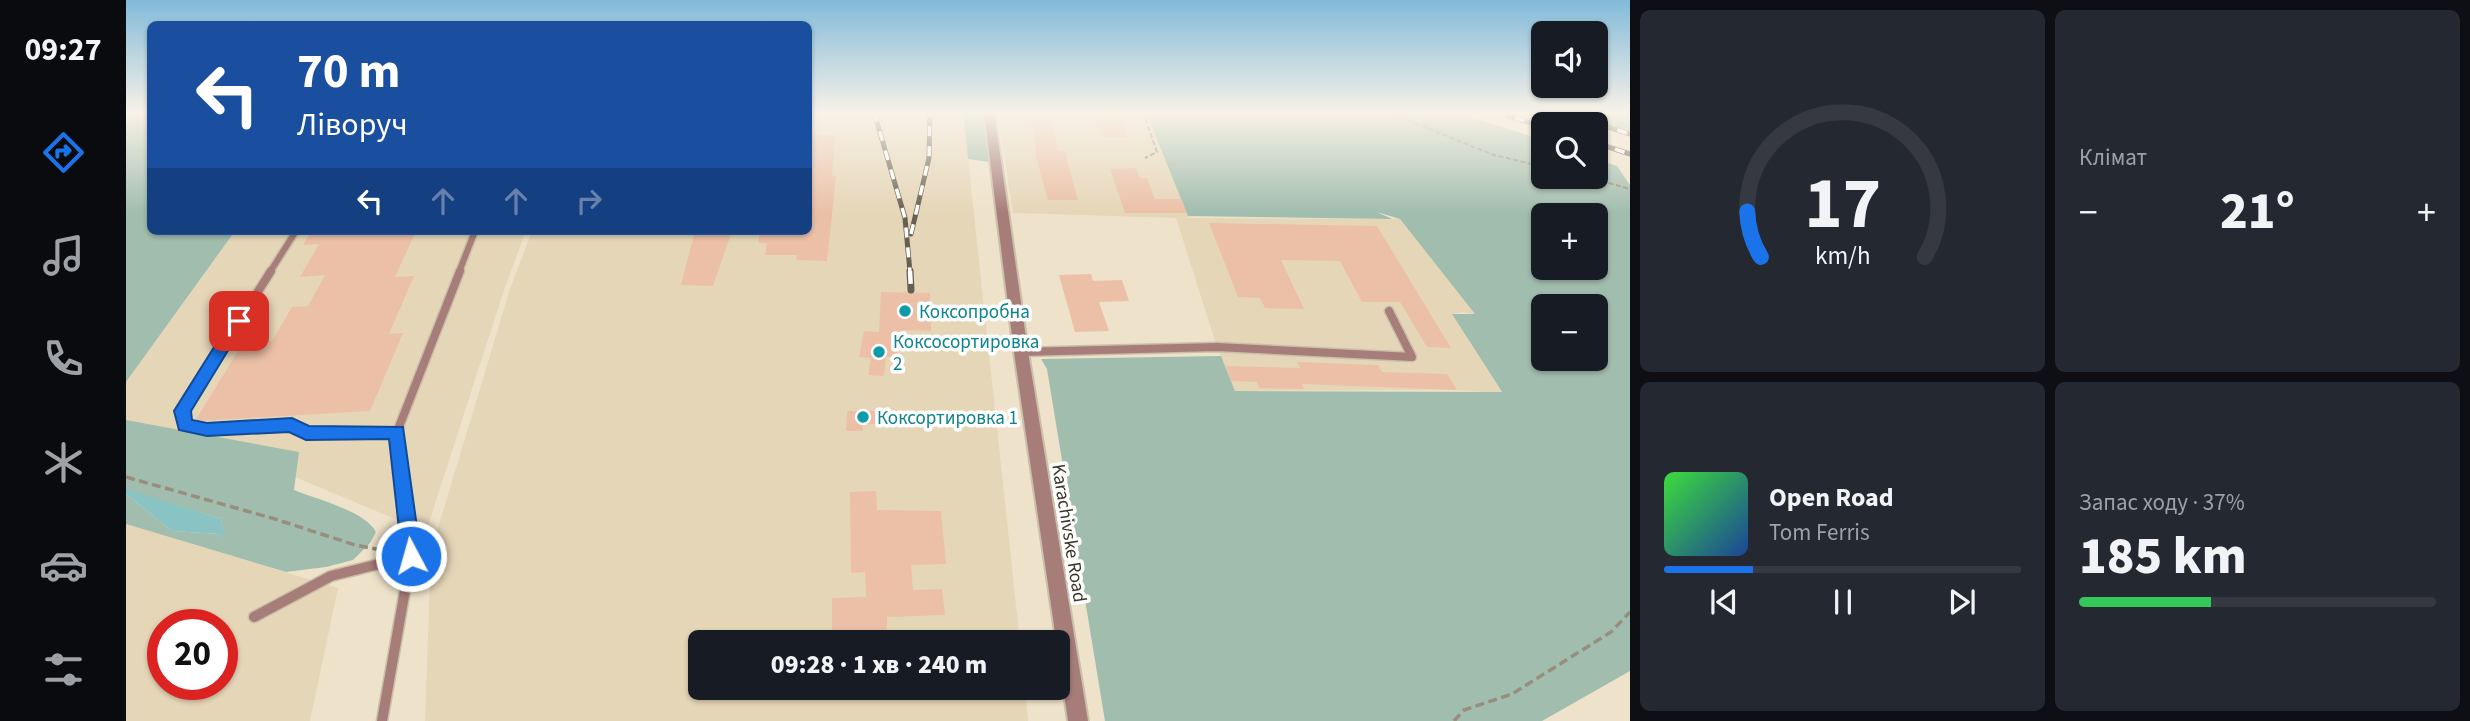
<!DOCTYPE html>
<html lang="uk">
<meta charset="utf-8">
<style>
body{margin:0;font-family:"Source Sans 3",sans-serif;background:#242831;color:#f1f3f6;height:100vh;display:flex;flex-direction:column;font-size:26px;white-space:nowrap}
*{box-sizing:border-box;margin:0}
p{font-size:23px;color:#9ea1a6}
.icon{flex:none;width:38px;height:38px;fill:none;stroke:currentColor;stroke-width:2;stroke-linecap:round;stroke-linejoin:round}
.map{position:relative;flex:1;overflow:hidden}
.panel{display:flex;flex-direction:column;gap:10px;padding:10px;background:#0d0f14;width:840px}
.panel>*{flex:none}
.guide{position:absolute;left:21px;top:21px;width:665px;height:214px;border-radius:10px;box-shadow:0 2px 5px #0004;background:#1a4fa0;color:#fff;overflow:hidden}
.tools{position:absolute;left:1405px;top:21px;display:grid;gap:14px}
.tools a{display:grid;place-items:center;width:77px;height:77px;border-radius:10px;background:#171b24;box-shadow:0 2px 5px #0004;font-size:35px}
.speed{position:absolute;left:21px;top:609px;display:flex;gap:14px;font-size:35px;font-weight:700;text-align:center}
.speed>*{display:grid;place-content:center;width:91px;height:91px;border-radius:50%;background:#171b24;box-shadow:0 2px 5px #0004;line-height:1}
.speed .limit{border:10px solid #d22;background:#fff;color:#111}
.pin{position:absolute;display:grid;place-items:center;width:60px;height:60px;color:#fff;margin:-30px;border-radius:14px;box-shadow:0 4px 10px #0006}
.me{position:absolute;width:77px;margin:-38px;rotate:354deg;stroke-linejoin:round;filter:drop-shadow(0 0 5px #0008)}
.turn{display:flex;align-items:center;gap:24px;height:147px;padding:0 35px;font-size:32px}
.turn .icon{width:91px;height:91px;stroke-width:2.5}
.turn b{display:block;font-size:49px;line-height:60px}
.lanes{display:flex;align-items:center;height:66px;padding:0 35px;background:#0003;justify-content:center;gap:35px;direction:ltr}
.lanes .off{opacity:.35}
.big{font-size:52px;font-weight:800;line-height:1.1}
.panel .card{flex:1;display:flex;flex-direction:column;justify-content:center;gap:10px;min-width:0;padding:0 24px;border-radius:10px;background:#242831}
.panel .dial{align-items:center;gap:0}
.dial svg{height:182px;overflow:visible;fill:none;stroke:#363941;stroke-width:7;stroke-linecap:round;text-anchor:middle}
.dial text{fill:#f1f3f6;stroke:none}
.song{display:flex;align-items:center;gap:21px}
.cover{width:84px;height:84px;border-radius:10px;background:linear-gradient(135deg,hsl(120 70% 55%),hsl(220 70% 35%))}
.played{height:7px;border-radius:4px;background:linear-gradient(90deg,#1a73e8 25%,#363941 25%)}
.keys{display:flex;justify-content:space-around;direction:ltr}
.heat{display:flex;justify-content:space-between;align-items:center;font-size:38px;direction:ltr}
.charge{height:10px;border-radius:5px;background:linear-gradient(90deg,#34c759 37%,#363941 0)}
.panel .tiles{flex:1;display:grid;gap:10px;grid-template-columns:repeat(2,1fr)}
.trip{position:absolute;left:562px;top:630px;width:382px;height:70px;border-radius:10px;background:#171b24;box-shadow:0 2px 5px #0004;font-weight:800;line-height:70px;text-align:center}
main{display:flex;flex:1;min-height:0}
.tab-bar{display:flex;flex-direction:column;width:126px;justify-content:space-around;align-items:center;background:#090b0e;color:#9ea1a6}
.tab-bar .icon{width:49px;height:49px}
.tab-bar .on{color:#1a73e8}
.tab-bar b{font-size:32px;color:#f1f3f6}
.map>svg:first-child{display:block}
.built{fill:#e6d6b8;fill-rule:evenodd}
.green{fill:#a1bdae;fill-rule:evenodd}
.water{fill:#89c3c3}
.building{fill:#ebc0a7}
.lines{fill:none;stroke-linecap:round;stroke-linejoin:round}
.lane-far2-casing{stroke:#cbbfaa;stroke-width:9}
.lane-far1-casing{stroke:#cbbfaa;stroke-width:11}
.lane-casing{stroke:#cbbfaa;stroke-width:13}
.street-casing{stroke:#cbbfaa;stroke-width:4}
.path-far1{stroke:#988e7d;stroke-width:2;stroke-dasharray:5 2.5;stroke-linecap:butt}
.path{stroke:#988e7d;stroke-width:3.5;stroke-dasharray:9 4.5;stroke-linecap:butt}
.lane-far2{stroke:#a77d79;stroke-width:6}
.lane-far1{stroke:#a77d79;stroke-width:8}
.lane{stroke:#a77d79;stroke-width:10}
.street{fill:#a77d79;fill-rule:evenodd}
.rail-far1-casing{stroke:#665f52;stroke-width:5}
.rail-casing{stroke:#665f52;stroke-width:7}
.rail-far1{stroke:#fff;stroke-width:3.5;stroke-dasharray:10;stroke-linecap:butt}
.rail{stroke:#fff;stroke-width:4.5;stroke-dasharray:13;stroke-linecap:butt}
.route{fill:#1a73e8;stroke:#114b97;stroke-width:2}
.culture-dot{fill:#0f9aa8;stroke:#fff;stroke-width:2.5}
.labels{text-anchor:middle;stroke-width:7;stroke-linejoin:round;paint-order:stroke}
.culture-label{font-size:19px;fill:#0d838f;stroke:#fff;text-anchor:start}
.street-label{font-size:19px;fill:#3a352b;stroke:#fff}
</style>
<main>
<nav class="tab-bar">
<b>09:27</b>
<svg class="icon on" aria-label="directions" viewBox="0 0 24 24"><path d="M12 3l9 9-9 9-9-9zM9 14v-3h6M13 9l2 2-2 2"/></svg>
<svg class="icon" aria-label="music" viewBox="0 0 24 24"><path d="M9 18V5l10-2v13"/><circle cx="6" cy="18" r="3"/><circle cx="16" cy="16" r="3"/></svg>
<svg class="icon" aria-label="phone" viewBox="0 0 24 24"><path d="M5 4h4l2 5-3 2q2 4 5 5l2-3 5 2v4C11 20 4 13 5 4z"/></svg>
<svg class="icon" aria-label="climate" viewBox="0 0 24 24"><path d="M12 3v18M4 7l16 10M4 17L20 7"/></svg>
<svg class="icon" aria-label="car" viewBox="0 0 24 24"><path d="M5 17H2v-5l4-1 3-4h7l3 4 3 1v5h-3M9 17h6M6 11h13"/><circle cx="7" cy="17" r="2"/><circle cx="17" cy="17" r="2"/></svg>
<svg class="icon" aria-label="filters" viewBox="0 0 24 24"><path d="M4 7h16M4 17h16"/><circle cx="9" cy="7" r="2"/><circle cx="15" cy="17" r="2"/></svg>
</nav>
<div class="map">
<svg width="1504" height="721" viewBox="0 0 1504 721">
<rect width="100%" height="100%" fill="#efe2ca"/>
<g class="built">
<polygon points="683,112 837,112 894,642 574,642 574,688 899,688 902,721 299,721 305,551 384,289 406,231 682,231"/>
<polygon points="871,112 1029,112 1068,216 1058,218 1274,219 1350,315 1337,312 1326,314 1376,393 1331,390 1109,391 1091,347 1050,218 887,213"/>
<polygon points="109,231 400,231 378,290 300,532 88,443 0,420 0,382"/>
<path d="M0,524L212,588L184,721H0ZM37,625H96V684H37Z"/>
</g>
<g class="green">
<polygon points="0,112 24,112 24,231 109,231 0,382"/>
<polygon points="837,112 863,112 863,162 842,159"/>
<path d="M1020,112H1329L1417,140L1418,177H1470V159L1491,166L1504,185V671L1416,721H979L921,369L915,359L1095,356L1109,391L1376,392L1326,314H1349L1274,219L1251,212L1266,219L1062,216ZM1418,215H1470V268H1418ZM1418,306H1470V359H1418Z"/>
<polygon points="1439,112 1504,112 1504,132"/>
<path d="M0,420L173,452L168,490C190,499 239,511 250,532L244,543L227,560L200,567L160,572L0,524V494L46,531L92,534L98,539L95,519L0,490Z"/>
</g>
<polygon class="water" points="0,489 95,519 99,540 92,534 46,531 0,494"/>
<g class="building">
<polygon points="902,112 922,112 933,151 939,152 952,200 922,200 910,157 909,138"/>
<polygon points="968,112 993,112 1002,137 976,137"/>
<polygon points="686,135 709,135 706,176 710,176 701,261 670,260 671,255 639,255 641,243 632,243 634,231 682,231 682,171"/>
<polygon points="1010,168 1014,178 1021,178 1029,199 1055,199 1061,213 999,213 984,169"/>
<polygon points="1083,223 1251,226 1325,348 1301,347 1274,302 1236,302 1214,261 1155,260 1178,309 1139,308 1134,298 1112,297"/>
<polygon points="185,231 290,231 269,277 288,276 263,334 277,333 244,411 69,421 117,343 146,341 166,307 182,306 199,275 174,277 193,244 177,245"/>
<polygon points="569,231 606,231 587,286 555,285"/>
<polygon points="965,274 967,281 996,280 1003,301 973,302 983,331 949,332 933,275"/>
<polygon points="755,292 804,293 805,331 774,330 771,357 760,357 758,376 742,375 745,358 733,357 738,331 753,332"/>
<polygon points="1171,362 1252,365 1256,372 1321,374 1331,390 1176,384 1178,389 1133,388 1131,382 1105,381 1100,366 1174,368"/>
<polygon points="721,411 754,411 754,424 737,424 737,431 720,431"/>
<polygon points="750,491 751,510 815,511 820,564 785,565 787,590 816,589 819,615 761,617 761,631 706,633 706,598 740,597 739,572 725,573 724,492"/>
</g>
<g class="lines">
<g class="lane-far2-casing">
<g id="lane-far2">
<polyline points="144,272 170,231"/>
<polyline points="333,272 349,231"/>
</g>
</g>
<g class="lane-far1-casing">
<g id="lane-far1">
<polyline points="145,271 56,411 59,425 81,430 166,425 180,433 271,432"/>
<polyline points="895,352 1091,347 1286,357 1263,311"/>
<polyline points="276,472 271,432 334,271"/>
</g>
</g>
<g class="lane-casing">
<g id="lane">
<polyline points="128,617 205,576 285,556"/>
<polyline points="256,721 285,556 275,470"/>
</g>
</g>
<g class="street-casing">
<polygon id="street" points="858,112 868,112 902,352 962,721 942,721 888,352"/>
</g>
<g class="path-far1">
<polyline points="1017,112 1031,152 1019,158"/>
<polyline points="1261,112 1368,155 1418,167"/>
<polyline points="1461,177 1504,189"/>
</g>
<g class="path">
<polyline points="0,477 149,519 229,545 255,550"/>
<polyline points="1328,721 1338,710 1386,694 1485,632 1504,612"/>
</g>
<use href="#lane-far2" class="lane-far2"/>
<use href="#lane-far1" class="lane-far1"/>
<use href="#lane" class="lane"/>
<use href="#street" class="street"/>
<g class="rail-far1-casing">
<g id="rail-far1">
<polyline points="748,112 779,218 784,272"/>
<polyline points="1370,112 1418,127"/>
<polyline points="1416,112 1443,120"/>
<polyline points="1434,112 1504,134"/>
<polyline points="682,114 686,112"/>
<polyline points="1470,143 1504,154"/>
<polyline points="785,234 803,158 804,112"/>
</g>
</g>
<g class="rail-casing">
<polyline id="rail" points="784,271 785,290"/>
</g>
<use href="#rail-far1" class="rail-far1"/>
<use href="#rail" class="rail"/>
</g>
<linearGradient id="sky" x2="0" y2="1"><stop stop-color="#82bad9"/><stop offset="0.53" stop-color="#f8f2e7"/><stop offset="1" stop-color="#f8f2e7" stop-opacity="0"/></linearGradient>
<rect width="1504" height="213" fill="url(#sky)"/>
<polygon class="route" points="113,316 120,321 65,411 66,420 81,423 166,418 183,426 277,427 295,556 292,562 285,565 279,562 276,556 263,439 180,440 163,432 81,436 53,430 48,411 107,317"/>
<g class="culture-dot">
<circle cx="779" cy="311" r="7"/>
<circle cx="753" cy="352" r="7"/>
<circle cx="737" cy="417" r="7"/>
</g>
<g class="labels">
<g class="culture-label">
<text x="793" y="318">Коксопробна</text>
<text x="767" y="348">Коксосортировка<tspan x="767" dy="22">2</tspan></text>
<text x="751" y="424">Коксортировка 1</text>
</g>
<g class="street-label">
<text transform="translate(944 533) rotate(81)" y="7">Karachivske Road</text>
</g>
</g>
</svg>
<div class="tools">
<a><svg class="icon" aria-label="sound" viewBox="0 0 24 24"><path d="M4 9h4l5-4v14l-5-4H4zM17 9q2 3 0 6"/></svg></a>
<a><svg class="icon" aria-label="search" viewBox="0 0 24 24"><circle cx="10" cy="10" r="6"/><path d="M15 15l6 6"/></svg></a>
<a>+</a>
<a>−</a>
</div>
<div class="speed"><div class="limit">20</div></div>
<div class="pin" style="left:113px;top:321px;background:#d93025"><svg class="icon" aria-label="arrive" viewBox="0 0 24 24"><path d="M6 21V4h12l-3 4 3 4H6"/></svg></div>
<svg class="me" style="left:285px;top:556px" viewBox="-20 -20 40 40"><circle r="17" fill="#1a73e8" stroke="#fff" stroke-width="3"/><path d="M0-11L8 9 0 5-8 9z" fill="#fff"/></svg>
<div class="trip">09:28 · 1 хв · 240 m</div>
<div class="guide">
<div class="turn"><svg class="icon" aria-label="left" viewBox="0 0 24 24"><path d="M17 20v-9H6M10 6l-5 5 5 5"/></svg><div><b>70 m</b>Ліворуч</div></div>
<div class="lanes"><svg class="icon" aria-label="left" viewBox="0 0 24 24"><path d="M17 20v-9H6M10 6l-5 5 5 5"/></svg><svg class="icon off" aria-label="ahead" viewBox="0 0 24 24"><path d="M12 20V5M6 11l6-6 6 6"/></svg><svg class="icon off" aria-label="ahead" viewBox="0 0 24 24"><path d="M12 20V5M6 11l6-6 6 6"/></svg><svg class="icon off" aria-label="right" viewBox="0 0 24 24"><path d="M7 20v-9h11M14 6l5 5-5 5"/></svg></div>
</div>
</div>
<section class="panel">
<div class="tiles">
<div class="card dial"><svg viewBox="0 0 100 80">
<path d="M14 69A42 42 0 1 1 86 69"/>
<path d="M14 69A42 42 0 0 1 8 49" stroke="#1a73e8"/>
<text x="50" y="56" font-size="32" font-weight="700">17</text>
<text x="50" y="72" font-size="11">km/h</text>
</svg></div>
<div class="card"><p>Клімат</p>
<div class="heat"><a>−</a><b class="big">21°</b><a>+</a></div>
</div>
<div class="card">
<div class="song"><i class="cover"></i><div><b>Open Road</b><p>Tom Ferris</p></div></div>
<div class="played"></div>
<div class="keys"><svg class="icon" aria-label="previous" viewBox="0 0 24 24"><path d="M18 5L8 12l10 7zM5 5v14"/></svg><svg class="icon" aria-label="pause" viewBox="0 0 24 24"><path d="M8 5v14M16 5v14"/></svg><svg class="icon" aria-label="next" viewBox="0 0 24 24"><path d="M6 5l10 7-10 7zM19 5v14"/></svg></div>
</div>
<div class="card"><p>Запас ходу · 37%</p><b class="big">185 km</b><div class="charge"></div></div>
</div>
</section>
</main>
